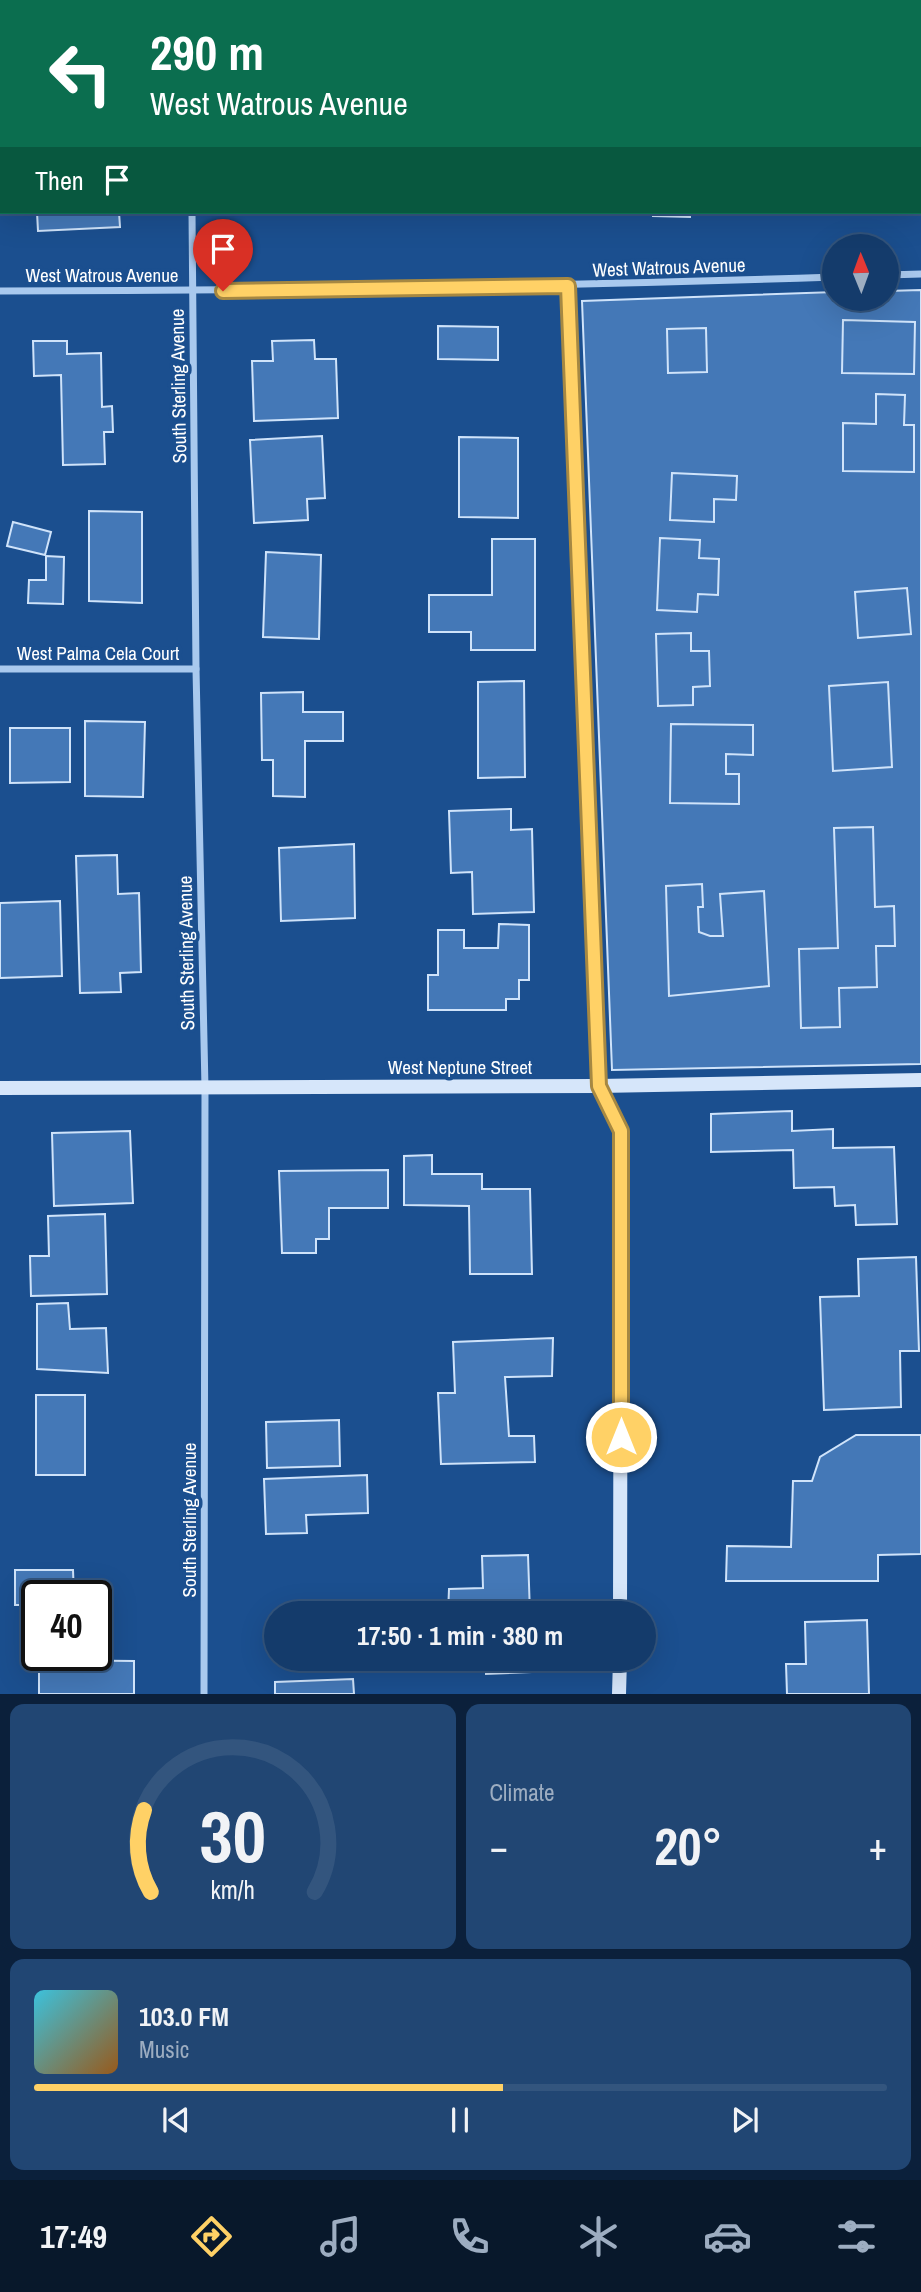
<!DOCTYPE html>
<meta charset="utf-8">
<style>
body{margin:0;font-family:"Archivo Narrow",sans-serif;background:#214673;color:#f1f3f6;height:100vh;display:flex;flex-direction:column;font-size:26px;white-space:nowrap}
*{box-sizing:border-box;margin:0}
p{font-size:23px;color:#9dadc1}
.icon{flex:none;width:38px;height:38px;fill:none;stroke:currentColor;stroke-width:2;stroke-linecap:round;stroke-linejoin:round}
.map{position:relative;height:1694px;overflow:hidden}
.drawer{display:flex;flex-direction:column;gap:10px;padding:10px;background:#0b203b;flex:1}
.drawer>*{flex:none}
.guide{position:absolute;left:0px;top:0px;width:922px;height:214px;box-shadow:0 7px 28px #0002,0 0 0 2px #33557e;background:#0b6e4f;color:#fff;overflow:hidden}
.needle{width:46px;rotate:359deg}
.buttons{position:absolute;left:822px;top:234px;display:grid;gap:14px}
.buttons a{display:grid;place-items:center;width:77px;height:77px;border-radius:50%;background:#143b6b;box-shadow:0 7px 28px #0002,0 0 0 2px #33557e;font-size:35px}
.speed{position:absolute;left:21px;top:1580px;display:flex;gap:14px;font-size:35px;font-weight:700;text-align:center}
.speed>*{display:grid;place-content:center;width:91px;height:91px;border-radius:50%;background:#143b6b;box-shadow:0 7px 28px #0002,0 0 0 2px #33557e;line-height:1}
.speed .limit{border:4px solid #111;border-radius:10px;background:#fff;color:#111}
.pin{position:absolute;display:grid;place-items:center;width:60px;height:60px;color:#fff;margin:-72px -30px;border-radius:50% 50% 50% 0;rotate:-45deg;box-shadow:0 0 7px #0007}
.pin .icon{rotate:45deg}
.me{position:absolute;width:77px;margin:-38px;rotate:0deg;stroke-linejoin:round;filter:drop-shadow(0 0 5px #0008)}
.turn{display:flex;align-items:center;gap:24px;height:147px;padding:0 35px;font-size:32px}
.turn .icon{width:91px;height:91px;stroke-width:2.5}
.turn b{display:block;font-size:49px;line-height:60px}
.then{display:flex;align-items:center;height:66px;padding:0 35px;background:#0003;gap:14px;font-size:26px}
.big{font-size:52px;font-weight:700;line-height:1.1}
.drawer .card{flex:1;display:flex;flex-direction:column;justify-content:center;gap:10px;min-width:0;padding:0 24px;border-radius:14px;background:#214673}
.drawer .dial{align-items:center;gap:0}
.dial svg{height:182px;overflow:visible;fill:none;stroke:#33557e;stroke-width:7;stroke-linecap:round;text-anchor:middle}
.dial text{fill:#f1f3f6;stroke:none}
.song{display:flex;align-items:center;gap:21px}
.cover{width:84px;height:84px;border-radius:10px;background:linear-gradient(135deg,hsl(190 70% 55%),hsl(30 70% 35%))}
.played{height:7px;border-radius:4px;background:linear-gradient(90deg,#ffd166 55%,#33557e 55%)}
.keys{display:flex;justify-content:space-around;direction:ltr}
.heat{display:flex;justify-content:space-between;align-items:center;font-size:38px;direction:ltr}
.drawer .tiles{flex:1;display:grid;gap:10px;grid-template-columns:1fr 1fr}
.card:last-child{grid-column:span 2}
.trip{position:absolute;left:264px;top:1601px;width:392px;height:70px;border-radius:35px;background:#143b6b;box-shadow:0 7px 28px #0002,0 0 0 2px #33557e;font-weight:700;line-height:70px;text-align:center}
.tab-bar{display:flex;height:112px;justify-content:space-around;align-items:center;background:#08182b;color:#9dadc1}
.tab-bar .icon{width:49px;height:49px}
.tab-bar .active{color:#ffd166}
.tab-bar b{font-size:32px;color:#f1f3f6}
.map>svg:first-child{display:block}
.building{fill:#4478b7;stroke:#cfe3fa;stroke-width:2}
.lines{fill:none;stroke-linecap:round;stroke-linejoin:round}
.street{stroke:#a9c9ee;stroke-width:7}
.secondary{stroke:#d6e6fa;stroke-width:14}
.route-casing{stroke:#a68842;stroke-width:18}
.route{stroke:#ffd166;stroke-width:12}
.labels{text-anchor:middle;stroke-width:7;stroke-linejoin:round;paint-order:stroke}
.street-label{font-size:19px;fill:#fff;stroke:#1b4f8f}
</style>
<div class="map">
<svg width="921" height="1694" viewBox="0 0 921 1694">
<rect width="100%" height="100%" fill="#1b4f8f"/>
<g class="building">
<polygon points="290,0 365,0 290,2"/>
<polygon points="379,0 453,0 379,2"/>
<rect x="477" y="0" width="59" height="2"/>
<rect x="770" y="0" width="47" height="2"/>
<polygon points="37,212 119,212 120,227 38,231"/>
<polygon points="585,212 619,212 619,215 585,213"/>
<polygon points="653,212 690,212 690,217 653,216"/>
<polygon points="921,290 921,1064 612,1070 582,301 835,292 835,299 887,299 887,291"/>
<polygon points="843,320 915,322 914,374 842,373"/>
<polygon points="438,326 498,327 498,360 438,359"/>
<polygon points="706,328 707,372 668,373 667,329"/>
<polygon points="314,340 315,359 336,359 338,418 254,421 252,361 273,361 272,341"/>
<polygon points="33,341 67,341 67,354 101,353 102,407 112,406 113,432 104,432 105,464 63,465 61,375 34,376"/>
<polygon points="876,394 905,395 904,425 914,425 914,472 843,471 843,423 876,424"/>
<polygon points="322,436 325,498 307,499 308,520 254,523 250,440"/>
<polygon points="459,437 518,438 518,518 459,517"/>
<polygon points="672,473 737,476 736,500 714,499 714,522 670,520"/>
<polygon points="89,511 142,512 142,603 89,601"/>
<polygon points="13,522 51,532 45,555 7,546"/>
<polygon points="660,538 700,540 699,558 719,559 718,595 698,594 697,612 657,610"/>
<polygon points="492,539 535,539 535,650 471,650 471,632 429,632 429,595 492,595"/>
<polygon points="266,552 321,555 319,639 263,637"/>
<polygon points="46,556 64,557 63,604 28,603 29,580 46,580"/>
<polygon points="907,588 911,634 858,638 855,592"/>
<polygon points="691,633 691,651 709,651 710,686 693,687 693,705 658,706 656,634"/>
<polygon points="524,681 525,777 478,778 478,682"/>
<polygon points="888,682 892,767 833,771 829,686"/>
<polygon points="303,692 303,712 343,712 343,741 305,741 305,797 273,796 273,760 262,760 261,693"/>
<polygon points="85,721 145,722 143,797 85,796"/>
<polygon points="671,724 753,725 753,755 726,754 726,774 739,774 739,804 670,803"/>
<polygon points="10,728 70,728 70,782 10,783"/>
<polygon points="511,809 511,830 532,829 534,912 473,914 472,872 451,873 449,811"/>
<polygon points="873,827 875,907 894,906 895,946 876,946 877,987 839,988 840,1027 801,1028 799,949 838,948 834,828"/>
<polygon points="354,844 355,918 281,921 279,848"/>
<polygon points="117,855 118,894 139,893 141,972 120,973 121,992 80,993 76,856"/>
<polygon points="702,884 703,907 698,907 699,932 710,936 723,936 720,894 764,891 769,986 669,996 666,886"/>
<polygon points="60,901 62,976 0,978 0,903"/>
<polygon points="499,924 529,925 529,980 519,980 519,999 506,999 506,1010 428,1010 428,975 438,975 438,930 464,930 464,948 498,948"/>
<polygon points="792,1111 792,1131 833,1129 833,1148 894,1147 897,1224 856,1225 855,1205 835,1206 834,1187 794,1188 793,1150 711,1152 711,1114"/>
<polygon points="130,1131 133,1203 54,1206 52,1133"/>
<polygon points="432,1155 432,1174 482,1174 482,1189 530,1189 532,1274 470,1274 469,1206 404,1205 404,1156"/>
<polygon points="388,1170 388,1208 329,1208 329,1239 316,1239 316,1253 282,1253 279,1171"/>
<polygon points="105,1214 107,1294 31,1296 30,1256 49,1256 48,1216"/>
<polygon points="916,1257 919,1351 900,1351 901,1407 824,1410 820,1297 859,1296 858,1259"/>
<polygon points="68,1303 70,1329 106,1328 108,1373 37,1369 37,1304"/>
<polygon points="553,1338 552,1376 505,1377 509,1436 534,1436 535,1462 441,1464 438,1393 455,1393 453,1342"/>
<rect x="36" y="1395" width="49" height="80"/>
<polygon points="339,1420 340,1466 267,1468 266,1422"/>
<polygon points="856,1435 921,1435 921,1554 878,1555 878,1581 726,1581 727,1546 791,1547 793,1481 812,1481 820,1457"/>
<polygon points="367,1475 368,1513 306,1515 307,1533 266,1534 264,1479"/>
<polygon points="528,1555 530,1614 448,1614 449,1589 483,1588 482,1556"/>
<polygon points="15,1570 73,1570 74,1596 37,1596 37,1622 34,1622 35,1605 15,1605"/>
<polygon points="867,1620 869,1694 787,1694 786,1664 806,1664 805,1622"/>
<polygon points="486,1659 531,1659 531,1672 486,1674"/>
<polygon points="39,1660 134,1661 134,1694 39,1694"/>
<polygon points="353,1679 354,1694 275,1694 275,1682"/>
</g>
<g class="lines">
<g class="street">
<polyline points="189,0 189,2"/>
<polyline points="192,212 196,669 205,1088 204,1694"/>
<polyline points="887,275 921,274"/>
<polyline points="568,286 599,1086"/>
<path d="M0,291C278,291 557,286 835,277"/>
<polyline points="0,669 196,669"/>
</g>
<g class="secondary">
<polyline points="599,1086 621,1131 620,1614"/>
<polyline points="0,1088 599,1086 921,1080"/>
<polyline points="619,1694 620,1659"/>
</g>
</g>
<g class="lines">
<g class="route-casing">
<polyline id="route" points="223,291 568,286 599,1086 621,1131 621,1437"/>
</g>
<use href="#route" class="route"/>
</g>
<g class="labels">
<g class="street-label">
<text transform="translate(669 267) rotate(-2)" y="7">West Watrous Avenue</text>
<text x="102" y="282">West Watrous Avenue</text>
<text transform="translate(178 386) rotate(-91)" y="7">South Sterling Avenue</text>
<text x="98" y="660">West Palma Cela Court</text>
<text transform="translate(186 953) rotate(-91)" y="7">South Sterling Avenue</text>
<text x="460" y="1074">West Neptune Street</text>
<text transform="translate(189 1520) rotate(-90)" y="7">South Sterling Avenue</text>
</g>
</g>
</svg>
<div class="buttons">
<a><svg class="needle" viewBox="-14 -14 28 28"><path d="M0-13l5 13h-10z" fill="#e53935"/><path d="M0 13l5-13h-10z" fill="#9dadc1"/></svg></a>
</div>
<div class="speed"><div class="limit">40</div></div>
<div class="pin" style="left:223px;top:291px;background:#d93025"><svg class="icon" aria-label="arrive" viewBox="0 0 24 24"><path d="M6 21V4h12l-3 4 3 4H6"/></svg></div>
<svg class="me" style="left:621px;top:1437px" viewBox="-20 -20 40 40"><circle r="17" fill="#ffd166" stroke="#fff" stroke-width="3"/><path d="M0-11L8 9 0 5-8 9z" fill="#fff"/></svg>
<div class="trip">17:50 · 1 min · 380 m</div>
<div class="guide">
<div class="turn"><svg class="icon" aria-label="left" viewBox="0 0 24 24"><path d="M17 20v-9H6M10 6l-5 5 5 5"/></svg><div><b>290 m</b>West Watrous Avenue</div></div>
<div class="then">Then<svg class="icon" aria-label="arrive" viewBox="0 0 24 24"><path d="M6 21V4h12l-3 4 3 4H6"/></svg></div>
</div>
</div>
<section class="drawer">
<div class="tiles">
<div class="card dial"><svg viewBox="0 0 100 80">
<path d="M14 69A42 42 0 1 1 86 69"/>
<path d="M14 69A42 42 0 0 1 11 33" stroke="#ffd166"/>
<text x="50" y="56" font-size="32" font-weight="700">30</text>
<text x="50" y="72" font-size="11">km/h</text>
</svg></div>
<div class="card"><p>Climate</p>
<div class="heat"><a>−</a><b class="big">20°</b><a>+</a></div>
</div>
<div class="card">
<div class="song"><i class="cover"></i><div><b>103.0 FM</b><p>Music</p></div></div>
<div class="played"></div>
<div class="keys"><svg class="icon" aria-label="previous" viewBox="0 0 24 24"><path d="M18 5L8 12l10 7zM5 5v14"/></svg><svg class="icon" aria-label="pause" viewBox="0 0 24 24"><path d="M8 5v14M16 5v14"/></svg><svg class="icon" aria-label="next" viewBox="0 0 24 24"><path d="M6 5l10 7-10 7zM19 5v14"/></svg></div>
</div>
</div>
</section>
<nav class="tab-bar">
<b>17:49</b>
<svg class="icon active" aria-label="directions" viewBox="0 0 24 24"><path d="M12 3l9 9-9 9-9-9zM9 14v-3h6M13 9l2 2-2 2"/></svg>
<svg class="icon" aria-label="music" viewBox="0 0 24 24"><path d="M9 18V5l10-2v13"/><circle cx="6" cy="18" r="3"/><circle cx="16" cy="16" r="3"/></svg>
<svg class="icon" aria-label="phone" viewBox="0 0 24 24"><path d="M5 4h4l2 5-3 2q2 4 5 5l2-3 5 2v4C11 20 4 13 5 4z"/></svg>
<svg class="icon" aria-label="climate" viewBox="0 0 24 24"><path d="M12 3v18M4 7l16 10M4 17L20 7"/></svg>
<svg class="icon" aria-label="car" viewBox="0 0 24 24"><path d="M5 17H2v-5l4-1 3-4h7l3 4 3 1v5h-3M9 17h6M6 11h13"/><circle cx="7" cy="17" r="2"/><circle cx="17" cy="17" r="2"/></svg>
<svg class="icon" aria-label="filters" viewBox="0 0 24 24"><path d="M4 7h16M4 17h16"/><circle cx="9" cy="7" r="2"/><circle cx="15" cy="17" r="2"/></svg>
</nav>
